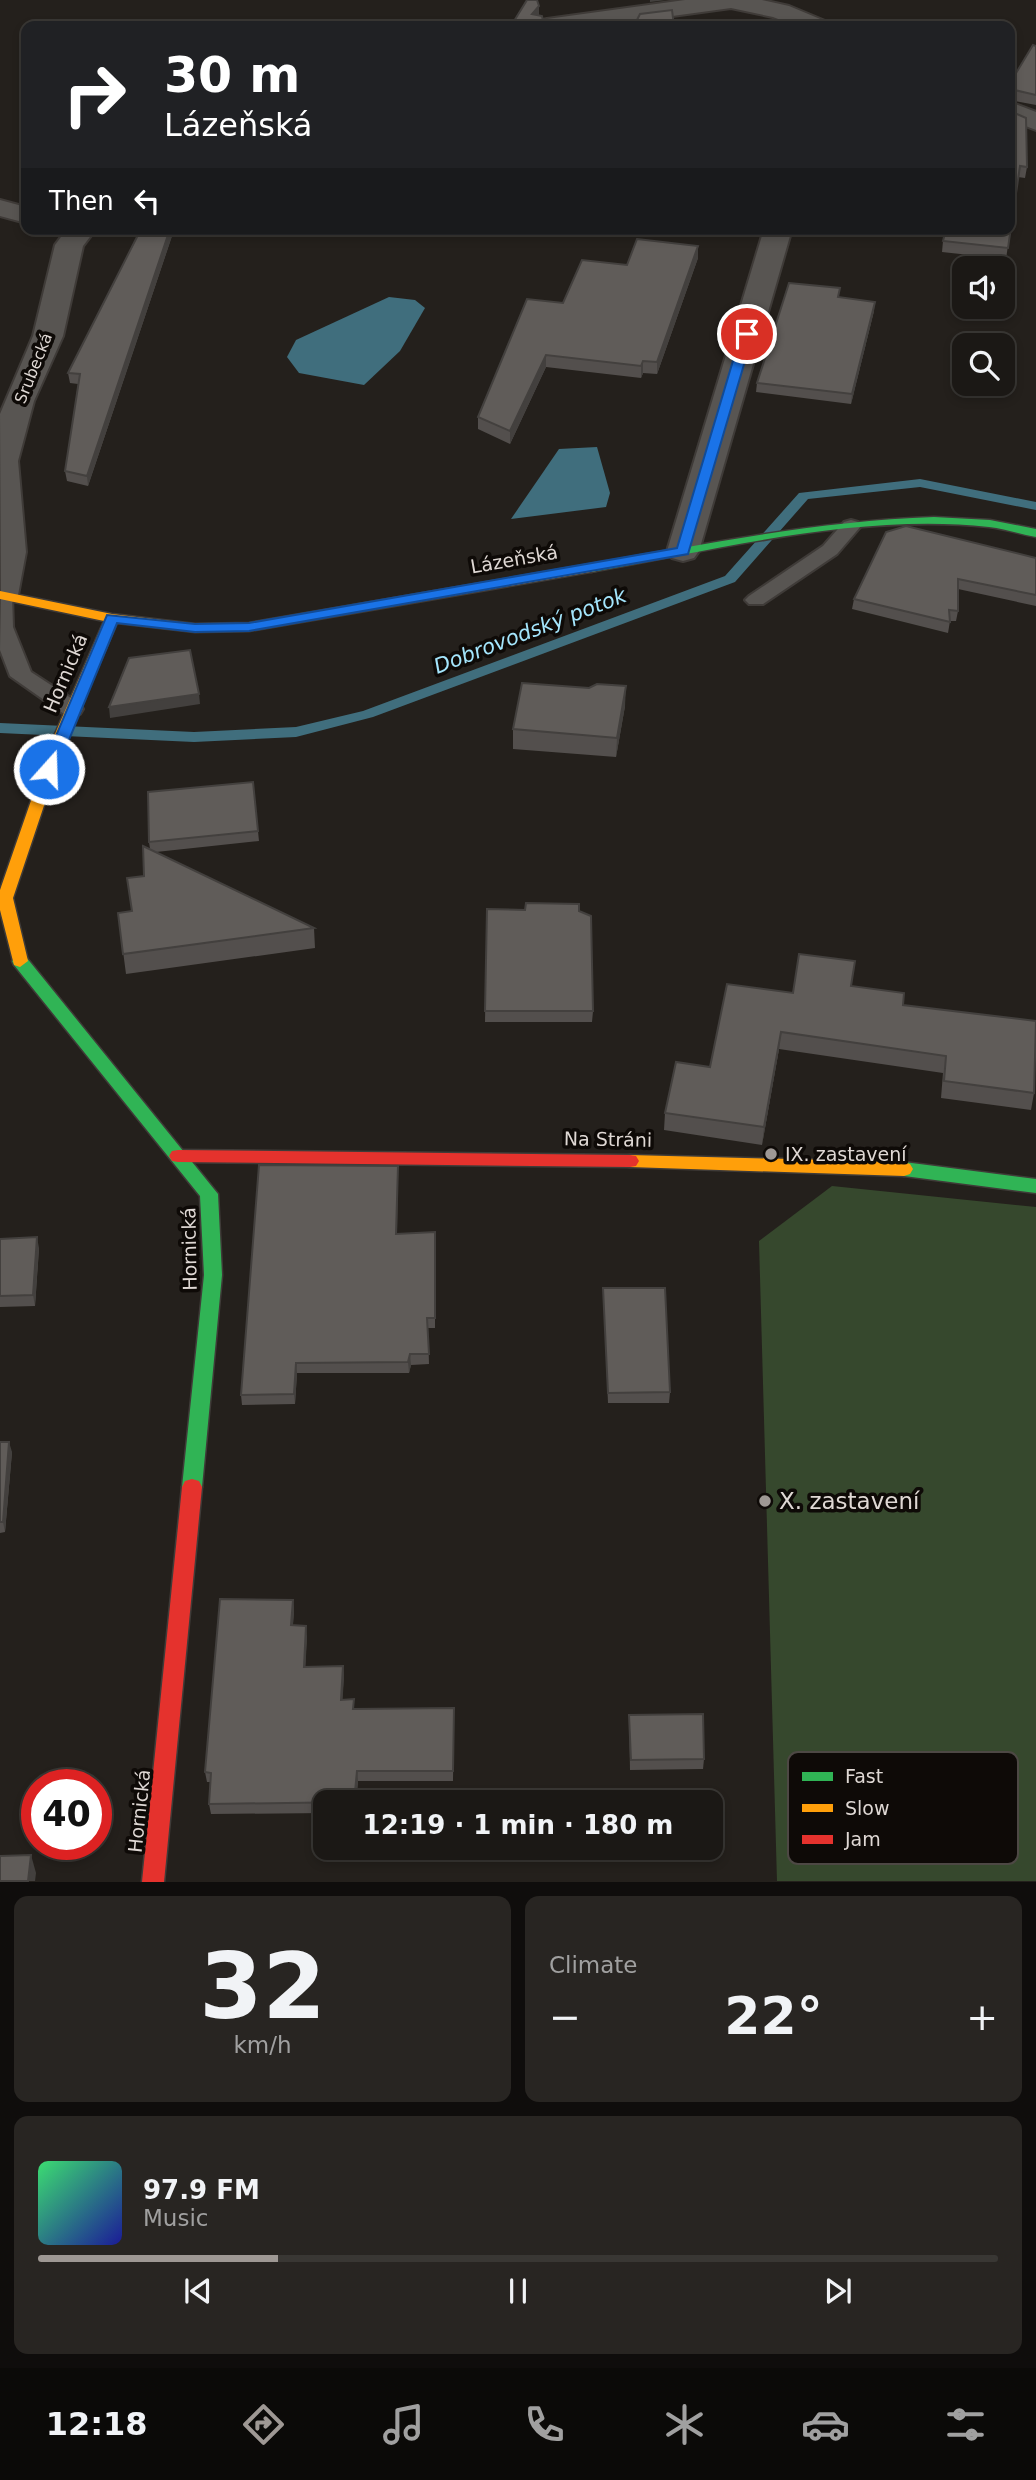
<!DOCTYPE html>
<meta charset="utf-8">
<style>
body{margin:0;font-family:"DejaVu Sans",sans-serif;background:#282522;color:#f1f3f6;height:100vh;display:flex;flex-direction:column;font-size:26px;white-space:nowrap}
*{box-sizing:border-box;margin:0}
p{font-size:23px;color:#a0a0a0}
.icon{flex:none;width:38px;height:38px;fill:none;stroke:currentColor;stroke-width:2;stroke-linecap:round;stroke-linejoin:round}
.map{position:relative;height:1882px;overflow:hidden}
.side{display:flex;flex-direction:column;gap:14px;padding:14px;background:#0f0d0c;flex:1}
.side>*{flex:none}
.banner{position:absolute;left:21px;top:21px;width:994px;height:214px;border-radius:14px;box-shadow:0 4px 10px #0003,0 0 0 2px #393734;background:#202124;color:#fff;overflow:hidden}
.fabs{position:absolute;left:952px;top:256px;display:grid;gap:14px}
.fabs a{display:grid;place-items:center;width:63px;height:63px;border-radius:14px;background:#1b1815;box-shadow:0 4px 10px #0003,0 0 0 2px #393734;font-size:35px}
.speed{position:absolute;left:21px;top:1769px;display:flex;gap:14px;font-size:35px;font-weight:700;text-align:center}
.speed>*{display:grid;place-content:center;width:91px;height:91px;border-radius:50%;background:#1b1815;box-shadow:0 4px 10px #0003,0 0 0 2px #393734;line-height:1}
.speed .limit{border:10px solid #d22;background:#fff;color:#111}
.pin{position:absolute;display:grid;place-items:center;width:60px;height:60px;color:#fff;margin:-30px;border:4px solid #fff;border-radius:50%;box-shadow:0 2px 7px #0007}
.me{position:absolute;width:77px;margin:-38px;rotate:20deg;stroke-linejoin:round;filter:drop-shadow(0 0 5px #0008)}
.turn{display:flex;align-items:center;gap:24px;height:147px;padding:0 28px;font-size:32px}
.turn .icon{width:91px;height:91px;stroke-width:2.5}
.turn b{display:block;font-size:49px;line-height:60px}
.then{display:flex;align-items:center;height:66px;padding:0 28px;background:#0003;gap:14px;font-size:26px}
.big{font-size:52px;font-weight:600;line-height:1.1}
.side .widget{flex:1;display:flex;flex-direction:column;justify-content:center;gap:10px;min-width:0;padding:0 24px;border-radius:14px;background:#282522}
.side .dial{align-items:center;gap:0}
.dial b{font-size:91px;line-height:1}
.song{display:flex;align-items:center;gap:21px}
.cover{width:84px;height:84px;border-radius:10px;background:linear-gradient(135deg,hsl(140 70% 55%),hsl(240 70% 35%))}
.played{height:7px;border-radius:4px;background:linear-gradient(90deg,#9e9894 25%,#393734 25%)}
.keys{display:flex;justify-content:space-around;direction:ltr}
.heat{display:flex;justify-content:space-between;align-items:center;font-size:38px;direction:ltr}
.side .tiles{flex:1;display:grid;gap:14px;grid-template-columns:1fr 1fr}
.widget:last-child{grid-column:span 2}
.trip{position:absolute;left:313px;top:1790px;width:410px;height:70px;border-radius:14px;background:#1b1815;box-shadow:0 4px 10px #0003,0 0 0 2px #393734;font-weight:600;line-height:70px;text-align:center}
.tabs{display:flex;height:112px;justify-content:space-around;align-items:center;background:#0b0a08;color:#a0a0a0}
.tabs .icon{width:49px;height:49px}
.tabs .active{color:#9e9894}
.tabs b{font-size:32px;color:#f1f3f6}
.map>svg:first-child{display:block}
.green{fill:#36482d}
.water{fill:#406e7d}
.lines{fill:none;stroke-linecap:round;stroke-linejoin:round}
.stream{fill:#406e7d;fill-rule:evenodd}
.lane-casing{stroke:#3f3b38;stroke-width:4}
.street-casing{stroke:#3f3b38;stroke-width:4}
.fast-casing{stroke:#3f3b38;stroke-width:3}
.slow-casing{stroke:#3f3b38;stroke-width:3}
.jam-casing{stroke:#3f3b38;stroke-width:3}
.lane{fill:#585552;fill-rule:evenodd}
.street{fill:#585552;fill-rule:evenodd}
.fast{fill:#30b455;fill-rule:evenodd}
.slow{fill:#ff9f0a;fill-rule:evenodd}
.jam{fill:#e5322d;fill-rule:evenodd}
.wall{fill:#534f4d}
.shaded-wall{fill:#43403e}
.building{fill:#605c59;stroke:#43403e;stroke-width:2}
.route{fill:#1a73e8;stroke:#114b97;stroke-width:2}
.poi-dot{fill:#9e9894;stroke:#0e0a07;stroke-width:2.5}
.labels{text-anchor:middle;stroke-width:7;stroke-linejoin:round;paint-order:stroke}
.far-street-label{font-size:16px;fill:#dfd8d4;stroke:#0e0a07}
.street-label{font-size:19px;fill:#dfd8d4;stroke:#0e0a07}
.poi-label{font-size:19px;fill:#dfd8d4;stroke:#0e0a07;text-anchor:start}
.water-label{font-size:21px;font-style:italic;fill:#a4e5fc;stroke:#0e0a07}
.near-poi-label{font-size:23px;fill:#dfd8d4;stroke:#0e0a07;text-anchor:start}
.key{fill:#0e0a07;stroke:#4d4844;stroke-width:2}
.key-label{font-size:19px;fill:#dfd8d4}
</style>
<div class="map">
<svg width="1036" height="1882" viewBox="0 0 1036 1882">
<rect width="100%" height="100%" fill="#24201c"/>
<polygon class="green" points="832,1186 1036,1207 1036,1881 777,1881 759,1241"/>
<g class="water">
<polygon points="389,297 415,300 425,308 400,351 364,385 299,373 287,357 296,340"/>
<polygon points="597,447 610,493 606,507 511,519 559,449"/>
</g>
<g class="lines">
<polygon class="stream" points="920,479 1036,502 1036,510 920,487 808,499 735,582 373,717 296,737 194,742 0,733 0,723 194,732 296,727 363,711 725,576 799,493"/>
<g class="lane-casing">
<g id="lane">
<polygon points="851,520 858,522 861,526 837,554 763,604 749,604 745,600 749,596 823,546 844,522"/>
<polygon points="1,589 8,591 12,595 13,627 31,672 80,704 83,709 80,714 64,714 10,676 0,650"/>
</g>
</g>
<g class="street-casing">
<g id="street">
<polygon points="685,0 762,0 789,6 825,21 828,26 796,26 773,17 731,8 599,26 535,26 538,21 547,19"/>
<polygon points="1010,102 1036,112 1036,130 1010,120"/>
<polygon points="0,200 26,207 26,223 0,216"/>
<polygon points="67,229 96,229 83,246 63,336 34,401 18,461 26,552 18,595 13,602 1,605 0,414 33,336 55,245"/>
<polygon points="764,229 792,229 699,551 694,558 683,561 672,558 667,551"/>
</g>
</g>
<g class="fast-casing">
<g id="fast">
<path d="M934,517L990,520L1036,529V537C1020,534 1005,529 989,527C859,513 719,549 591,572L584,568L591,564C705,544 818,521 934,517Z"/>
<polygon points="20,955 26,957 218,1194 222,1275 202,1487 199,1493 192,1495 185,1493 182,1487 204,1275 200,1196 14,965 12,961"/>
<polygon points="904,1162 1036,1179 1036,1193 904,1176 898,1174 895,1169 898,1164"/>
</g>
</g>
<g class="slow-casing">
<g id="slow">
<polygon points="591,564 596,565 596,571 249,631 195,632 117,623 65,743 13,898 28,961 20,967 14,965 0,910 0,890 51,743 104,621 0,599 0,591 112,614 195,624 249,623"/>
<polygon points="630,1155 904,1162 910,1164 913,1169 910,1174 904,1176 630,1167 624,1166 621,1161 624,1156"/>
</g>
</g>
<g class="jam-casing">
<g id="jam">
<polygon points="178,1150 630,1155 636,1156 639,1161 636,1166 630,1167 178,1162 172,1161 169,1156 172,1151"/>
<polygon points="192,1479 199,1481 202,1487 164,1882 142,1882 182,1487 185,1481"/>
</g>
</g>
<use href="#lane" class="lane"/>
<use href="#street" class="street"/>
<use href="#fast" class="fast"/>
<use href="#slow" class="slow"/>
<use href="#jam" class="jam"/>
</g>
<g class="wall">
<polygon points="1036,46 1036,105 1010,100 1010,83"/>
<polygon points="1010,111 1027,167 1025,178 1018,177 1006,259 942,252 943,241"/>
<polygon points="172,236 88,486 67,481 65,471 78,384 70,383 68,373"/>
<polygon points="698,246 698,258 657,374 643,373 641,378 546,367 510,444 478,429 478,417 563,303 627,265"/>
<polygon points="839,297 874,311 851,404 756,392 757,383"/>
<polygon points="1036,558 1036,606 958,589 958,611 956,621 950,621 948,633 852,609 854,599"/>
<polygon points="625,706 616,757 513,749 513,729"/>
<polygon points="253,782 259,841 156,852 314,928 315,948 126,974 118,913 132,911 144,876 150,849 149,842"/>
<polygon points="487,909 579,911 593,1011 592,1022 485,1022"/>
<polygon points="852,986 903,1005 1034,1093 1031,1110 941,1098 943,1073 779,1049 762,1145 664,1130 665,1113 710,1067 793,993"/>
<polygon points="398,1166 397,1234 435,1232 435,1328 428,1328 429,1364 411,1365 409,1373 297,1373 295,1404 242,1405 241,1395"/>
<polygon points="0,1239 39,1248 35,1306 0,1307"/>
<polygon points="603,1288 670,1392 669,1403 608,1403"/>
<polygon points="0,1442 12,1452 5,1532 0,1533"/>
<polygon points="293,1600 294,1610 293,1625 307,1636 305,1667 343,1666 344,1676 342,1700 354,1699 354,1709 454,1708 453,1781 358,1781 356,1802 326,1802 326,1813 211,1814 209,1804 211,1782 207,1782 205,1772"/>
<polygon points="629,1715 704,1759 703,1769 630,1770"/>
</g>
<g class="shaded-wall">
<polygon points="650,0 666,0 650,2"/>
<polygon points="539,6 539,18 532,14"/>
<polygon points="170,229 171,229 172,236 88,486 87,476"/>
<polygon points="698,246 698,258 657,374 657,362"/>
<polygon points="875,302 874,311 851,404 852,394"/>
<polygon points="546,355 546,367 510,444 510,431"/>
<polygon points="643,361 643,373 641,378 641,366"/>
<polygon points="626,686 625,706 616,757 617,738"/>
<polygon points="199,694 200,704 110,718 109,707"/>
<polygon points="781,1032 779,1049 762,1145 764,1127"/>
<polygon points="37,1237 39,1248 35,1306 33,1295"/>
<polygon points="410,1354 411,1365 409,1373 408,1362"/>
<polygon points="296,1363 297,1373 295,1404 294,1394"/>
<polygon points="9,1442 12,1452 5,1532 3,1522"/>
<polygon points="293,1600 294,1610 292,1635 291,1625"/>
<polygon points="306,1626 307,1636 305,1677 304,1667"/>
<polygon points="343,1666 344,1676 342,1710 341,1700"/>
<polygon points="357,1771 358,1781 356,1802 354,1802"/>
<polygon points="31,1855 36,1873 35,1881 28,1881"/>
</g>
<g class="building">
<polygon points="527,0 537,0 539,6 532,14 542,16 544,26 511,26"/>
<polygon points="672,10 674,26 634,26 640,14"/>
<polygon points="1033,45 1036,46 1036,95 1010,89 1010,96 1010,83"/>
<polygon points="1010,111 1026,118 1027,167 1020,166 1008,248 943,241 946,229 1010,229"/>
<polygon points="141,229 170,229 87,476 65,471 80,374 68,373"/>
<polygon points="637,239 698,246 657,362 643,361 641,366 546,355 510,431 478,417 527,299 563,303 582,260 627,265"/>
<polygon points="789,283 840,288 838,297 875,302 852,394 757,383"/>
<polygon points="906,526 1036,558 1036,595 958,579 958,611 949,610 950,622 854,599 886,532"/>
<polygon points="190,650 199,694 109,707 129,658"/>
<polygon points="522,683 589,688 597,684 626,686 617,738 513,729"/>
<polygon points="253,782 258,831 149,842 148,792"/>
<polygon points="143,846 314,928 123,954 118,913 132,911 127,878 144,876"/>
<polygon points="526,903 579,904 579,911 591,916 593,1011 485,1011 487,909 525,910"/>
<polygon points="799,954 855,961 851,986 904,993 903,1005 1036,1021 1034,1093 944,1081 946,1056 781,1032 764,1127 665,1113 676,1062 710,1067 727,984 793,993"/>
<polygon points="259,1165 398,1166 396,1234 435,1232 435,1318 427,1318 429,1354 410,1354 408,1362 296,1363 294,1394 241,1395"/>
<polygon points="37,1237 33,1295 0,1296 0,1239"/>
<polygon points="603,1288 665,1288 670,1392 608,1393"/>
<polygon points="0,1442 9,1442 3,1522 0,1522"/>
<polygon points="220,1599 293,1600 291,1625 306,1626 304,1667 343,1666 341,1700 354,1699 353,1709 454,1708 453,1771 357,1771 354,1802 209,1804 211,1773 205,1772"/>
<polygon points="703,1714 704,1759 631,1760 629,1715"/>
<polygon points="31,1855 28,1881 0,1881 0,1856"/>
</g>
<polygon class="route" points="747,331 753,334 688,554 249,631 195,632 117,623 57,769 49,774 42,769 107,615 195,624 249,623 677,548 741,334"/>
<g class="poi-dot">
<circle cx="771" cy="1154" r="7"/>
<circle cx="765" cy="1501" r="7"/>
</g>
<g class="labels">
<g class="far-street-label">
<text transform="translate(33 368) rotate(-68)" y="6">Srubecká</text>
</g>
<g class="street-label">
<text transform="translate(514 559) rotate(-10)" y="7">Lázeňská</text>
<text transform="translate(65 673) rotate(-67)" y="7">Hornická</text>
<text transform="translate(608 1139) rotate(1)" y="7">Na Stráni</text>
<text transform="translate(189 1249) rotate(-91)" y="7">Hornická</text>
<text transform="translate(139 1811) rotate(-84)" y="7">Hornická</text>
</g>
<g class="poi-label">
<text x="785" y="1161">IX. zastavení</text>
</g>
<g class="water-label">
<text transform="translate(530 631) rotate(-21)" y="7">Dobrovodský potok</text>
</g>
<g class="near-poi-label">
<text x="779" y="1509">X. zastavení</text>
</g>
</g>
<rect x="788" y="1752" width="230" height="112" rx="10" class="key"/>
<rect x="802" y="1772" width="31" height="9" fill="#30b455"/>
<rect x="802" y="1804" width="31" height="8" fill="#ff9f0a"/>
<rect x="802" y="1835" width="31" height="9" fill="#e5322d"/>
<g class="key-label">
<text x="845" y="1783">Fast</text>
<text x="845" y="1815">Slow</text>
<text x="845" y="1846">Jam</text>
</g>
</svg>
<div class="fabs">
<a><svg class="icon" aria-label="sound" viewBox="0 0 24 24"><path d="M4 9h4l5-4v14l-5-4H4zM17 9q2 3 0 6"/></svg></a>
<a><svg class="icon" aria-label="search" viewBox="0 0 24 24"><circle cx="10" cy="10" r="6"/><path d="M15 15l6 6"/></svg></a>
</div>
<div class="speed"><div class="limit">40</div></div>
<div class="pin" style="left:747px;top:334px;background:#d93025"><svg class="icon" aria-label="arrive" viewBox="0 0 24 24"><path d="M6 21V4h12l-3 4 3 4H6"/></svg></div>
<svg class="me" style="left:49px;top:769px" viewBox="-20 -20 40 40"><circle r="17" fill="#1a73e8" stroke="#fff" stroke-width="3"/><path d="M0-11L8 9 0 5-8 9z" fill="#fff"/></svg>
<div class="trip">12:19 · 1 min · 180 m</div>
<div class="banner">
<div class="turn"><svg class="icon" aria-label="right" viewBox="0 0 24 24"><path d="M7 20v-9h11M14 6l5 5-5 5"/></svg><div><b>30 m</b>Lázeňská</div></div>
<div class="then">Then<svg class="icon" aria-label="left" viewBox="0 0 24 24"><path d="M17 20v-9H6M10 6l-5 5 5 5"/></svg></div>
</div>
</div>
<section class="side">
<div class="tiles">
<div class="widget dial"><b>32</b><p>km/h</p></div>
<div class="widget"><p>Climate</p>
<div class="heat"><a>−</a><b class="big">22°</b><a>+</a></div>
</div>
<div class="widget">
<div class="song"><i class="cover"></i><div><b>97.9 FM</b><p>Music</p></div></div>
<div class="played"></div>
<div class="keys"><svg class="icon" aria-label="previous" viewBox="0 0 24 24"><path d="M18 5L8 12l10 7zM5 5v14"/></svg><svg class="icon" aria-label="pause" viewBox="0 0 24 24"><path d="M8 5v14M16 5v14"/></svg><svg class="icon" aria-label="next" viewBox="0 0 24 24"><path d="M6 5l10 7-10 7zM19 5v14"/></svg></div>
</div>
</div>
</section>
<nav class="tabs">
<b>12:18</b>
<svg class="icon active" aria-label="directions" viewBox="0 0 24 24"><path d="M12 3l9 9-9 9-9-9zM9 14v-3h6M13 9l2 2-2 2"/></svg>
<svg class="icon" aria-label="music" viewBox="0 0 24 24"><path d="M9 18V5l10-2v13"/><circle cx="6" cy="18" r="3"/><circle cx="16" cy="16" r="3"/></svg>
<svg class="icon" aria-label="phone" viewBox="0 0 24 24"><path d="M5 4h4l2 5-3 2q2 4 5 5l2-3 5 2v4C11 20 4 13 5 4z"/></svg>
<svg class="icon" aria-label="climate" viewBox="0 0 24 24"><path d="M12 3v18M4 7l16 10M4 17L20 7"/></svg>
<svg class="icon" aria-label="car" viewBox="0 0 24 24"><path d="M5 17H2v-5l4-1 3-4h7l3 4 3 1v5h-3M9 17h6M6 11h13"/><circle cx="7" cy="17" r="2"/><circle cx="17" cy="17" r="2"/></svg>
<svg class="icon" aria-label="filters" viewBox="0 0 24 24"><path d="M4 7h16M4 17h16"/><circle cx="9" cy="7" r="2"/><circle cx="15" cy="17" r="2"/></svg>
</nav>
